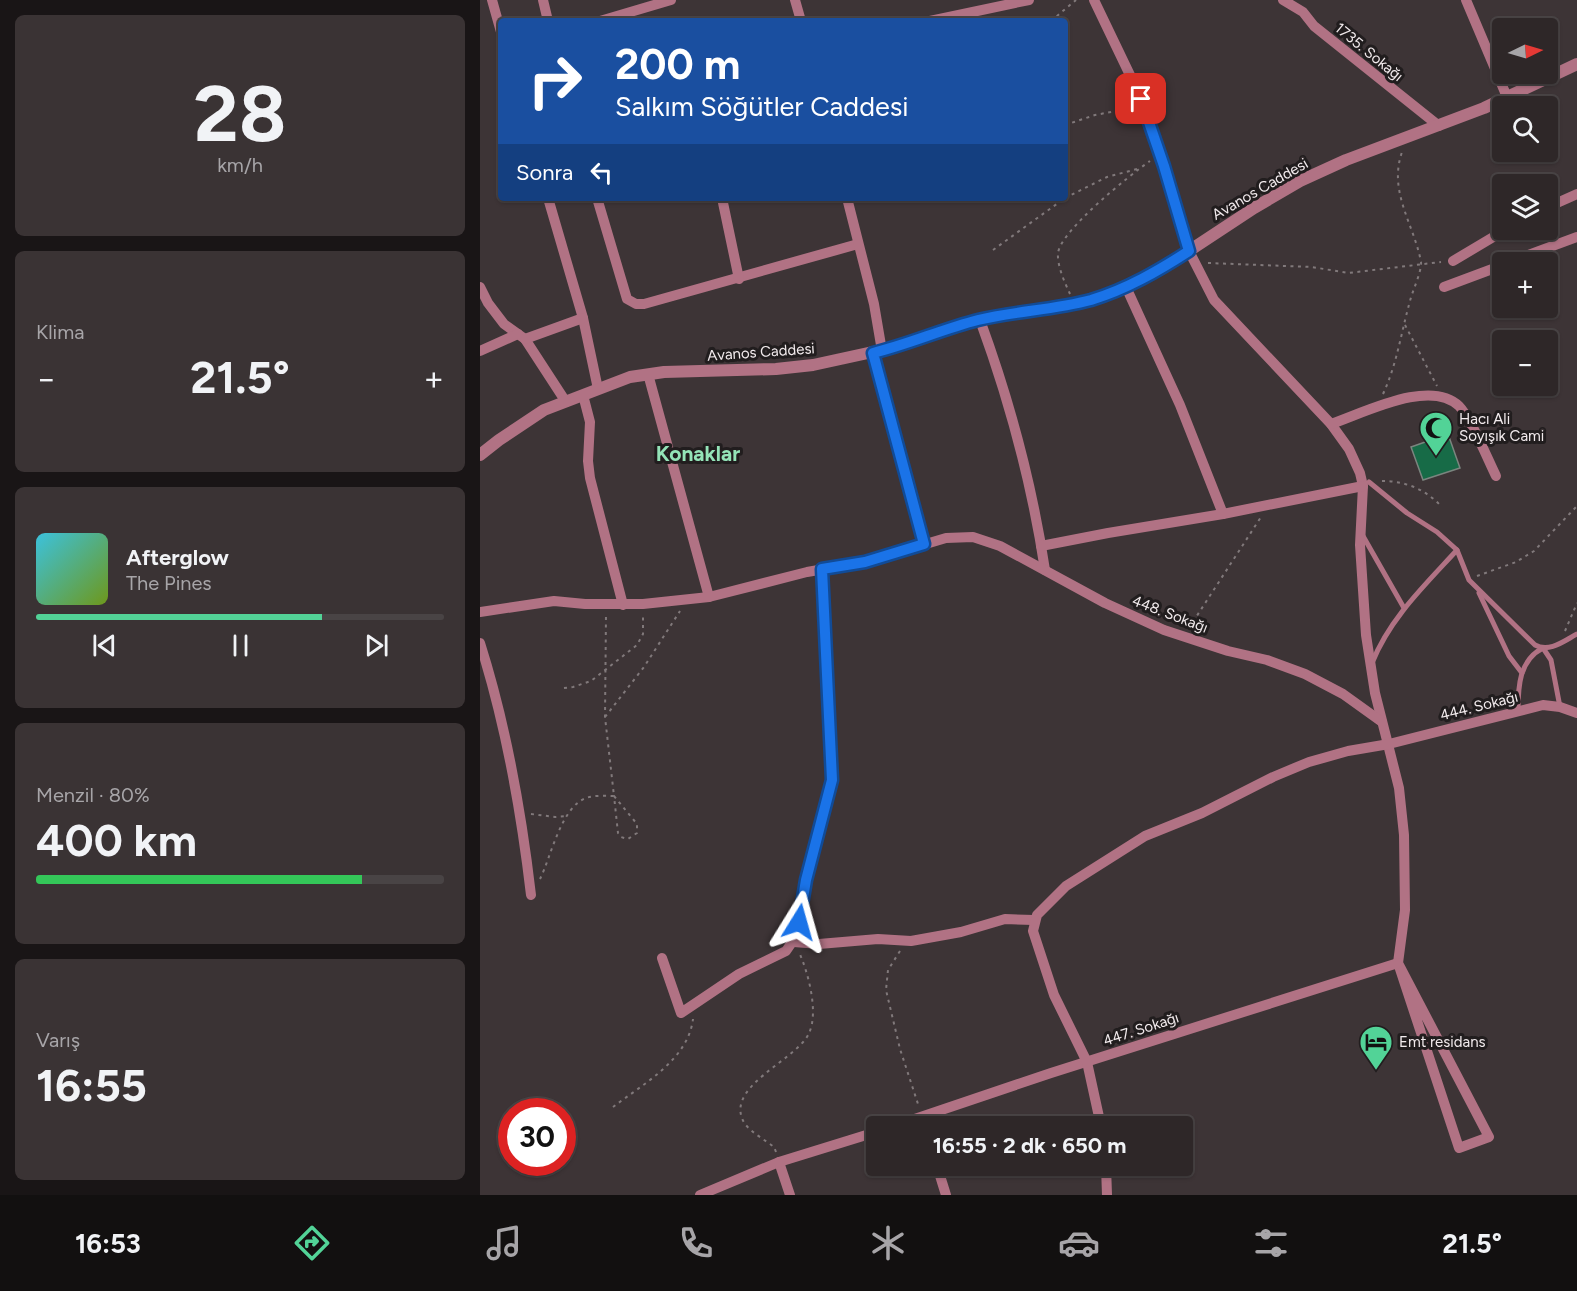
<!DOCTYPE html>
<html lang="tr">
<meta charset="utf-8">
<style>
body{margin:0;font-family:Figtree,sans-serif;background:#3a3334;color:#f1f3f6;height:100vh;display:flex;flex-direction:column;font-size:22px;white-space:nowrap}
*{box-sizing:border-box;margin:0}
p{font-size:20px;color:#a7a5a8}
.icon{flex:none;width:33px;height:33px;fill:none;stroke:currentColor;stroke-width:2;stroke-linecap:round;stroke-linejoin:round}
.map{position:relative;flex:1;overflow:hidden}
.sheet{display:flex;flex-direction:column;gap:15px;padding:15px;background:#191516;width:480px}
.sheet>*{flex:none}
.top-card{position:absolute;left:18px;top:18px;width:570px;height:183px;border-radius:6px;box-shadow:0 2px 4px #0004,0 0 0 2px #494445;background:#1a4fa0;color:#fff;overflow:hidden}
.needle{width:39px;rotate:85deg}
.tools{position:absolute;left:1012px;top:18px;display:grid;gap:12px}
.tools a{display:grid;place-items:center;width:66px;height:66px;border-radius:6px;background:#2e2728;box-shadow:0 2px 4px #0004,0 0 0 2px #494445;font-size:30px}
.speed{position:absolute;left:18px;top:1098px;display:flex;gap:12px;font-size:30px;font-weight:700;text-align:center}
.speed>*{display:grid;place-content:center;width:78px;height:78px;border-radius:50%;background:#2e2728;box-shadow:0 2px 4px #0004,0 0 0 2px #494445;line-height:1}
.speed .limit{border:9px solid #d22;background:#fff;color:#111}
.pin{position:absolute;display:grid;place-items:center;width:51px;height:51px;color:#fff;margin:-26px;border-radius:12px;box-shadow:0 3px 9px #0006}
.me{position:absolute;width:66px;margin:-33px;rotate:8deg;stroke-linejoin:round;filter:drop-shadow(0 0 4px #0008)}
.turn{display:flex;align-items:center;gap:21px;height:126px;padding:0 18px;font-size:27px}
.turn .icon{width:78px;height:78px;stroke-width:2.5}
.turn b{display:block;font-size:42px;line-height:51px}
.then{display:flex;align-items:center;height:57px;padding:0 18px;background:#0003;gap:12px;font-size:22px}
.big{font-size:45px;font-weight:700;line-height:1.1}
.sheet .card{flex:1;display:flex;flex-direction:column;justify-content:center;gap:9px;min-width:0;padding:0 21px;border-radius:9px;background:#3a3334}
.sheet .dial{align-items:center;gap:0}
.dial b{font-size:78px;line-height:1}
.song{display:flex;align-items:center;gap:18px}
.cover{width:72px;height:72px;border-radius:9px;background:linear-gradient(135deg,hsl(190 70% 55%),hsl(80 70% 35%))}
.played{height:6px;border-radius:3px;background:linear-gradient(90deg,#52d397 70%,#494445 70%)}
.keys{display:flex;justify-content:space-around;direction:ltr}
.heat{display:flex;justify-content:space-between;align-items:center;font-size:33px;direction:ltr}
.charge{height:9px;border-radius:4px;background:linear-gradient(90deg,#34c759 80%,#494445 0)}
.trip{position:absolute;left:386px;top:1116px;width:327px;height:60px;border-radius:6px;background:#2e2728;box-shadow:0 2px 4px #0004,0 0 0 2px #494445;font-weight:700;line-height:60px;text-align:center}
.menu{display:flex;height:96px;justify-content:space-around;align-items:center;background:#121010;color:#a7a5a8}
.menu .icon{width:42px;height:42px}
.menu .on{color:#52d397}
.menu b{font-size:27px;color:#f1f3f6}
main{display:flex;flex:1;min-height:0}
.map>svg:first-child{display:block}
.building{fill:#176b47;stroke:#7b857f;stroke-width:1.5}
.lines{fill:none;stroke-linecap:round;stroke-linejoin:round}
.path{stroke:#81797b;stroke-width:2;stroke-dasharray:3 4.5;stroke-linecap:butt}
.service{stroke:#b17284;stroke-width:5}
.minor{stroke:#b17284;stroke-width:10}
.tertiary{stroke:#b17284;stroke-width:12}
.route-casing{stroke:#114b97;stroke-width:15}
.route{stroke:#1a73e8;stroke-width:10}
.labels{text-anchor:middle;stroke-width:6;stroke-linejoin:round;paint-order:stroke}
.street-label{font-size:15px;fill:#f2ebed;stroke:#211d1e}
.poi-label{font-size:15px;fill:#f2ebed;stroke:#211d1e;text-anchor:start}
.district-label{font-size:21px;font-weight:bold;fill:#94e4b8;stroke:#211d1e}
</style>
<main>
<section class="sheet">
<div class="card dial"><b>28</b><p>km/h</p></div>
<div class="card"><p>Klima</p>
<div class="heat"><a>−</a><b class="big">21.5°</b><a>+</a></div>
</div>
<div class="card">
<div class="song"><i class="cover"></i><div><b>Afterglow</b><p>The Pines</p></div></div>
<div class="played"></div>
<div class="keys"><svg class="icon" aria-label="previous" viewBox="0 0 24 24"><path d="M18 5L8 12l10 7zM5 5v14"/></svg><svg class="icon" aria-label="pause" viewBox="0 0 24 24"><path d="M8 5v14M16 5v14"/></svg><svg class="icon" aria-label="next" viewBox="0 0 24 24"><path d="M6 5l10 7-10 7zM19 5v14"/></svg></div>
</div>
<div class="card"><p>Menzil · 80%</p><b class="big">400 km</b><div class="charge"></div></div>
<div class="card"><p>Varış</p><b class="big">16:55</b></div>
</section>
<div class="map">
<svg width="1097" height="1195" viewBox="0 0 1097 1195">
<rect width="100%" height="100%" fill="#3d3436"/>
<polygon class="building" points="968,434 980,468 943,480 931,447"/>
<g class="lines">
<g class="path">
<polyline points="571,21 596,0"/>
<polyline points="585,125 615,115 652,108"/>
<polyline points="585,198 627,177 657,169"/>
<polyline points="513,250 585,198"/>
<polyline points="728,263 832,267 868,273 961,262"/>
<path d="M590,294C585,283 577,266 578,253C581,230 650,175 670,161"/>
<polyline points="925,325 957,386"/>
<path d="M903,394C917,364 921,333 930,301C932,292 942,271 941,262C934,224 908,192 922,152"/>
<path d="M902,481C925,481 945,489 961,506"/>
<polyline points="997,576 1036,562 1054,551 1097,506"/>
<polyline points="709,628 781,517"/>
<polyline points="1085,631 1097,603"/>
<polyline points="84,688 93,687 111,681 157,645 163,634 163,614"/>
<polyline points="125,717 164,667 200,611"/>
<polygon points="134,796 157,824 157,833 148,839 141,837 138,833"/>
<polyline points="51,814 75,817 87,816"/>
<path d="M60,879C71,857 81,807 106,798C114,795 125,796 134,796L125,717L126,614"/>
<polyline points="420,951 408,970 406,990 420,1049 439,1107"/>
<path d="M133,1107C163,1084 208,1060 213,1019"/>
<path d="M296,1152L294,1147C285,1140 272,1133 265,1124C241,1087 318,1060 329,1033C339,1012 328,972 319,952"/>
</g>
<g class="service">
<polyline points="393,353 445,544"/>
<path d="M889,482L927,513L957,532L977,550L989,580L1055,645C1069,653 1084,641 1097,634"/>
<polyline points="883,536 924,608"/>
<polyline points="999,593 1029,656 1042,673"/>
<path d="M892,663C910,618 945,585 977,550"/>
<path d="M1038,711C1038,687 1039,660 1063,648L1071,660L1080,707"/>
</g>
<g class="minor">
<polyline points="12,0 21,32"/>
<polyline points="63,0 68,21"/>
<polyline points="315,0 321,21"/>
<polyline points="614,0 661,98 684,166 709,251 734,300 851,424 869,449 880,473 883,486 880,545 886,635 895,693 919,788 924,835 925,910 918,963 979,1148 1009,1137 918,963"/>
<polyline points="803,0 823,12 834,26 959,126"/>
<polyline points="986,0 1027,97"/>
<polyline points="120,21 191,0"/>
<polyline points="450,21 549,0"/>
<polyline points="68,198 103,318 118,389"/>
<polyline points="117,198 147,299 156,304 164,304 378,244"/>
<polyline points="242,198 259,279"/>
<polyline points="367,198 394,304 402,351"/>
<polyline points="1068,207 1097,194"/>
<polyline points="973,261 1025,230"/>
<polyline points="1029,262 1097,237"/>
<polyline points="0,287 8,303 24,324 45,339 86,402"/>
<polyline points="646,287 700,405 743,514"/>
<polyline points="964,287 1023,265"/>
<path d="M500,320C530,402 552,484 565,570"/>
<polyline points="45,339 103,318"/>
<polyline points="0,351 38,334"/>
<polyline points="168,374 229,597"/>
<polyline points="103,395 110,422 108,461 110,478 143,605"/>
<path d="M851,424C884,413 950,378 979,406C991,418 1008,460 1016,476"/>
<polyline points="561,546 628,533 743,514 883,486"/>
<polyline points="0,612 74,601 105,604 163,604 229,597 327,572 385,562 466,538 493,537 520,546 625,603 684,630 748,651 787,660 825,674 863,694 902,722"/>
<path d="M0,643C26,725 41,809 51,895"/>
<polyline points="314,942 339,944 398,939 431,941 481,932 525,919 554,920"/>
<polyline points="182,958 201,1013 259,974 306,951 317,935 326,880 352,780 342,569"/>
<polyline points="414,1126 571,1073 918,963"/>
<polyline points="621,1126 607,1062 574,995 553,931 557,915 586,886 665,836 722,813 793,777 829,762 868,751 909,744 1063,705 1080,707 1097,713"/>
<polyline points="299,1162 310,1195"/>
<polyline points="457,1166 466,1195"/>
<polyline points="626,1166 627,1195"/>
<polyline points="220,1195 299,1162 396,1132"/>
</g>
<polyline class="tertiary" points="0,455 19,440 64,410 150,377 184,372 296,369 333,365 411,348 480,325 507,318 594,304 629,294 683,268 774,208 820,181 866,160 1004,108 1097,64"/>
</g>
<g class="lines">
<g class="route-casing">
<path id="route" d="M319,922L326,880L352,780L342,569L385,562L444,544L393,353C429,344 463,329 498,320C535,311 574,310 611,300C647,289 678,271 709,251L684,166L661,99"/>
</g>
<use href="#route" class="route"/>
</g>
<defs>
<g id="mosque-pin" transform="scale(1.725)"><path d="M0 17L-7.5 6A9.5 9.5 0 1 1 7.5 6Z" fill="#52d397" stroke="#211d1e"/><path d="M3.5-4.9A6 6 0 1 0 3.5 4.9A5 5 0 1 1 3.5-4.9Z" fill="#111"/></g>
<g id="hotel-pin" transform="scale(1.725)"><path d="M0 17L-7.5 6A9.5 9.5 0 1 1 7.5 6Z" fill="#52d397" stroke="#211d1e"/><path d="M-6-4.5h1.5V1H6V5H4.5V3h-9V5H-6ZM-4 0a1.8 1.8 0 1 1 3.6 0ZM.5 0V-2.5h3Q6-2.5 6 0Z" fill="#111"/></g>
</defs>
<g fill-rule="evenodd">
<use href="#mosque-pin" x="956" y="428"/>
<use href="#hotel-pin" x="896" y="1042"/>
</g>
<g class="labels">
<g class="street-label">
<text transform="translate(889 52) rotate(39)" y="5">1735. Sokağı</text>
<text transform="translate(780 189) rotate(-30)" y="5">Avanos Caddesi</text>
<text transform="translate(281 352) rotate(-4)" y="5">Avanos Caddesi</text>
<text transform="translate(690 614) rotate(21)" y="5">448. Sokağı</text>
<text transform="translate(999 706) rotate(-14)" y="5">444. Sokağı</text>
<text transform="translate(661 1029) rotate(-18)" y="5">447. Sokağı</text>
</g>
<g class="poi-label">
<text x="979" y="424">Hacı Ali<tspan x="979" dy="17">Soyışık Cami</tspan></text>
<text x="919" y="1047">Emt residans</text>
</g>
<g class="district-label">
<text x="218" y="461">Konaklar</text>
</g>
</g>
</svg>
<div class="tools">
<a><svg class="needle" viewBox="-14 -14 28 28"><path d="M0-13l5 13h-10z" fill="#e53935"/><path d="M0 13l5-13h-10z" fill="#a7a5a8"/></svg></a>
<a><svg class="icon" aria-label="search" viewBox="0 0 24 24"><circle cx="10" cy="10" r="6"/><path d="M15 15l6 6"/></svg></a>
<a><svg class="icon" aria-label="layers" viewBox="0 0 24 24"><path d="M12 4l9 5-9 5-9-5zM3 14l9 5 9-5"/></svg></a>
<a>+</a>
<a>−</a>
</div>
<div class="speed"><div class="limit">30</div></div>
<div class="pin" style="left:661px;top:99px;background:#d93025"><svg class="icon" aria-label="arrive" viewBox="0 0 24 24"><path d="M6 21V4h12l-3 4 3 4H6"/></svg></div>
<svg class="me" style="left:319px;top:922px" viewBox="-20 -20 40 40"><path d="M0-17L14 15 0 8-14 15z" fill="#1a73e8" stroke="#fff" stroke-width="4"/></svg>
<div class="trip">16:55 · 2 dk · 650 m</div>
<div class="top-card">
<div class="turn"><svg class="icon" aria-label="right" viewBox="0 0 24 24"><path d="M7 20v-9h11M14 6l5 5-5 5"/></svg><div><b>200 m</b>Salkım Söğütler Caddesi</div></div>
<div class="then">Sonra<svg class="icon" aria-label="left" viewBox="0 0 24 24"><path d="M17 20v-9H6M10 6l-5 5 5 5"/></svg></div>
</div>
</div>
</main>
<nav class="menu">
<b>16:53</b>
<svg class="icon on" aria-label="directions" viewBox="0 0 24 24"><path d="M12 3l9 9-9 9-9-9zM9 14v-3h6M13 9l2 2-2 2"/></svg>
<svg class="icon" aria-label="music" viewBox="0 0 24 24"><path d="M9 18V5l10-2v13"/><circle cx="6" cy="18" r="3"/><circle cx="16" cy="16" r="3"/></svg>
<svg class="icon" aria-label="phone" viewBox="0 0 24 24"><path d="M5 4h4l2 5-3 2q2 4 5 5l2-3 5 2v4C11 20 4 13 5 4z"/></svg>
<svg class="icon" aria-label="climate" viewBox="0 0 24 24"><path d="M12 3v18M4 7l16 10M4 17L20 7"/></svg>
<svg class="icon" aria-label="car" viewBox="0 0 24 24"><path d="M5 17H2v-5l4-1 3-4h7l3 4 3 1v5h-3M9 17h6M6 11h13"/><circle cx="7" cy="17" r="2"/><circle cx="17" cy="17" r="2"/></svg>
<svg class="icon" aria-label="filters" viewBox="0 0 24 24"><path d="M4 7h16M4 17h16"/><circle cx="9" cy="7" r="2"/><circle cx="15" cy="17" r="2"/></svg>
<b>21.5°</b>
</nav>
